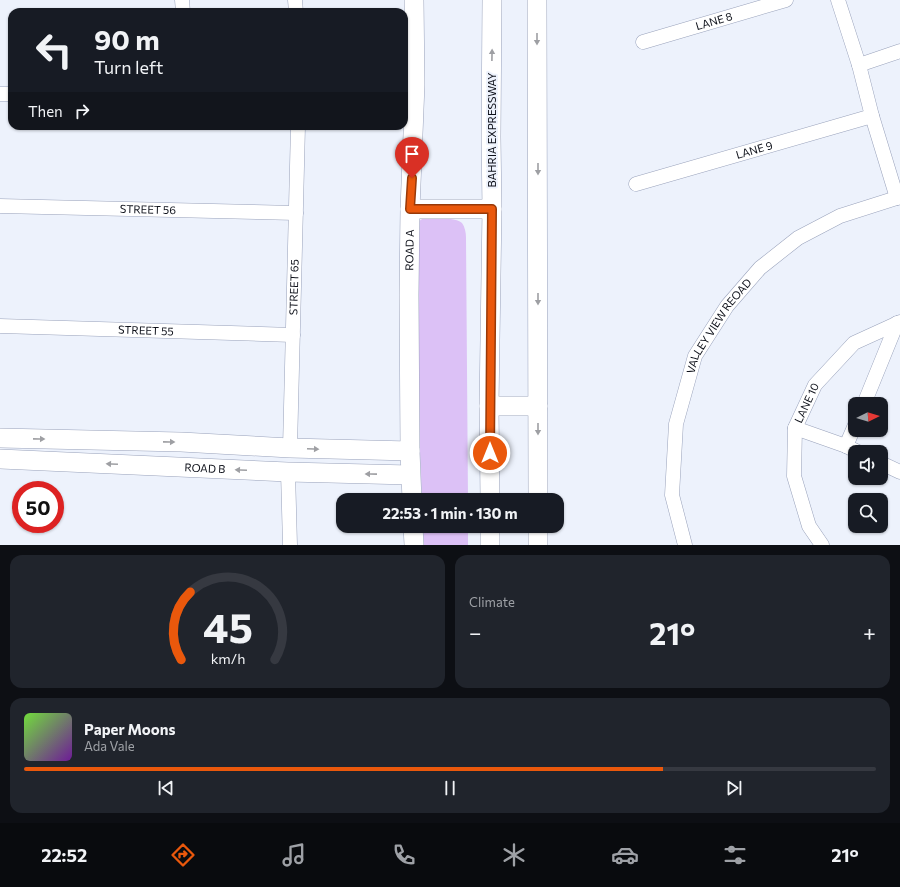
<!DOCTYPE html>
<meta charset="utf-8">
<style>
body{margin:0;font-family:Commissioner,sans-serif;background:#20242c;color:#f1f3f6;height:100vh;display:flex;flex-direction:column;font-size:15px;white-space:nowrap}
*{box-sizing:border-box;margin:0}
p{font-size:13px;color:#9ea1a6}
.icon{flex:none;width:22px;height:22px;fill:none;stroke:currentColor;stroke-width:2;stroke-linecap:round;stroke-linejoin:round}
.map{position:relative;height:545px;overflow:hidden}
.details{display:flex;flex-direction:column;gap:10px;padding:10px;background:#0d0f14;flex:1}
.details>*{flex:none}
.banner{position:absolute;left:8px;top:8px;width:400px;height:122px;border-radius:12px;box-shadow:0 1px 3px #0004;background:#171b24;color:#f1f3f6;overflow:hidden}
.needle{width:26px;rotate:85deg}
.fabs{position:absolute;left:848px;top:397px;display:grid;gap:8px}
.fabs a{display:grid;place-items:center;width:40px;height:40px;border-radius:8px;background:#171b24;box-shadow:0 1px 3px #0004;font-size:20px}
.speed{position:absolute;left:12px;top:481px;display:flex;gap:8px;font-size:20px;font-weight:700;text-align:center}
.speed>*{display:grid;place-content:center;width:52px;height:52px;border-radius:50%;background:#171b24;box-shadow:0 1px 3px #0004;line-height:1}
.speed .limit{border:6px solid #d22;background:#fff;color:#111}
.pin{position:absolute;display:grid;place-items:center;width:34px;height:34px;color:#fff;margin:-41px -17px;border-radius:50% 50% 50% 0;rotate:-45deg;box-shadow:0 0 4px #0007}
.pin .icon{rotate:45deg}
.me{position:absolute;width:44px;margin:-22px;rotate:0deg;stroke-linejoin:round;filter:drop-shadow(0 0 3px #0008)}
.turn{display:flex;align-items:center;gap:14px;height:84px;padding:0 20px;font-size:18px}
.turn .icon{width:52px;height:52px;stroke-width:2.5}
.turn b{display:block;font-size:28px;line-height:34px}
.then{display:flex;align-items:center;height:38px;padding:0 20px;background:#0003;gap:8px;font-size:15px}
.big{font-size:30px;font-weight:700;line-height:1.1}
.details .tile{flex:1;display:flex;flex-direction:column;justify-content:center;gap:6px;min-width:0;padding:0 14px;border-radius:12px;background:#20242c}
.details .dial{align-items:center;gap:0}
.dial svg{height:104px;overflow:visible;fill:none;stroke:#363941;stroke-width:7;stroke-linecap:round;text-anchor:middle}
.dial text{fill:#f1f3f6;stroke:none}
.song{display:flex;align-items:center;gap:12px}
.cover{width:48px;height:48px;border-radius:6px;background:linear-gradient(135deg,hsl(100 70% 55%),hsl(280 70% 35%))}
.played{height:4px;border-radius:2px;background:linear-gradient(90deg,#ea580c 75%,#363941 75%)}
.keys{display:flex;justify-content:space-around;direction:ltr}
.heat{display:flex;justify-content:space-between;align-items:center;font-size:22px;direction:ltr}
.details .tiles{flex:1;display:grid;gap:10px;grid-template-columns:1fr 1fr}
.tile:last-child{grid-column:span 2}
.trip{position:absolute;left:336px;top:493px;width:228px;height:40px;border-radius:12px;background:#171b24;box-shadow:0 1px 3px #0004;font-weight:700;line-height:40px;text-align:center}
.dock{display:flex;height:64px;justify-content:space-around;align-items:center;background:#090b0e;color:#9ea1a6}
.dock .icon{width:28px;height:28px}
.dock .selected{color:#ea580c}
.dock b{font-size:18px;color:#f1f3f6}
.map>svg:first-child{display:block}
.green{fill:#dcc1f6}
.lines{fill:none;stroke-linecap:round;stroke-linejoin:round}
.street-casing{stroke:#99a2bb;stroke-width:15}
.secondary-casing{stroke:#99a2bb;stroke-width:20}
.street{stroke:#fff;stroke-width:14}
.secondary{stroke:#fff;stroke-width:19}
.oneway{fill:#9e9fa3}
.route-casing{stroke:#983908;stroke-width:10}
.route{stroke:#ea580c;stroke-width:7}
.labels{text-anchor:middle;stroke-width:4;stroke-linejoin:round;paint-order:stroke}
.street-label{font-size:11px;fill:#0d1019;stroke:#edf2fc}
</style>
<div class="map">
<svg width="900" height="545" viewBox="0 0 900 545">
<rect width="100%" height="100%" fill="#edf2fc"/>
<g class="green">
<path d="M424,218C432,218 456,217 462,223C465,227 466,233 466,238L468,500H422L413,283L419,221Z"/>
<polygon points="423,526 468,526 468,545 424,545"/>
</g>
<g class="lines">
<g class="street-casing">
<g id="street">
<polyline points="182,0 183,12"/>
<polyline points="295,0 296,12"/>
<polyline points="838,0 859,65 872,116 897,198"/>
<path id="s1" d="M643,42L786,0"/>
<polyline points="859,65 900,51"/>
<polyline points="0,94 12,94"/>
<path id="s2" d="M636,184L872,116"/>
<path id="s3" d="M0,206L296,213"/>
<path id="s4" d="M0,326L293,335"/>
<polyline points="864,404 897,323"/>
<polyline points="795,428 846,446 858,452"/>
<polyline points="846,446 855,425"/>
<path id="s5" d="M290,448L298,126"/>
<polyline points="881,463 900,472"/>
<polyline points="288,472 290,545"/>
<path id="s6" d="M685,545L672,495L676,424L695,356L727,306L760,268L798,238L840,216L900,197"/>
<path id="s7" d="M822,545L809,526L794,476L795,428L815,385L854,343L900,322"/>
</g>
</g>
<g class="secondary-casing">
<g id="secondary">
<polyline points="537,0 538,500"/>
<polyline points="410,209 492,209"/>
<polyline points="489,406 538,406"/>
<polyline points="0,438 181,442 290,448 410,451"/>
<path id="s8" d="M0,459L288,472L410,475"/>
<path id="s9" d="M412,500L410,451L409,295L410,209L415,84L414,0"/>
<polyline points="490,500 489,406 492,209 491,137 492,0"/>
<polyline points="413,526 414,545"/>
<polyline points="490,526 490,545"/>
<polyline points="538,545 538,526"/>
</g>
</g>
<use href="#street" class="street"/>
<use href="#secondary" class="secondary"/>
</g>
<defs><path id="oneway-solid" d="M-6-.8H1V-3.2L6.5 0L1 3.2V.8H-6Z"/></defs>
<g class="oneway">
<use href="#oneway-solid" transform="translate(537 39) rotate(90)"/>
<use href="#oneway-solid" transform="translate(492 55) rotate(-89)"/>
<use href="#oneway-solid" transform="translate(538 169) rotate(90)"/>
<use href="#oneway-solid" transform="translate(538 299) rotate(90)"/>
<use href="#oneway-solid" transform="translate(538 429) rotate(90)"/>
<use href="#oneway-solid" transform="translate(39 439) rotate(1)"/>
<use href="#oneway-solid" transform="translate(169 442) rotate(1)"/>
<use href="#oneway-solid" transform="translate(313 449) rotate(2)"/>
<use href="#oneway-solid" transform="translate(112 464) rotate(-177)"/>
<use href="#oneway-solid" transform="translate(241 470) rotate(-178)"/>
<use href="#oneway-solid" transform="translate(371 474) rotate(-179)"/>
</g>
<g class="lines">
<g class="route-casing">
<polyline id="route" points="412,178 410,209 492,209 490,453"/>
</g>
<use href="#route" class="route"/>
</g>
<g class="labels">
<g class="street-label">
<text dy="4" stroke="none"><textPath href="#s1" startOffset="74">LANE 8</textPath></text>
<text transform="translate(492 130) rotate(-90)" y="4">BAHRIA EXPRESSWAY</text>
<text dy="4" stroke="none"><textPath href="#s2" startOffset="123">LANE 9</textPath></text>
<text dy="4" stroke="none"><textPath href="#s3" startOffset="148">STREET 56</textPath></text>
<text dy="4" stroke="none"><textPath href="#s9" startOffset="250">ROAD A</textPath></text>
<text dy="4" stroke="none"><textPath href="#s5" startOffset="161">STREET 65</textPath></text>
<text dy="4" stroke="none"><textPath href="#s6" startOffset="231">VALLEY VIEW REOAD</textPath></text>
<text dy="4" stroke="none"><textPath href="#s4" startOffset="146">STREET 55</textPath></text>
<text dy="4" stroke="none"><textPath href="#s7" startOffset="151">LANE 10</textPath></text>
<text dy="4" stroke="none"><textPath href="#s8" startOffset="205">ROAD B</textPath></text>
</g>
</g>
</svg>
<div class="fabs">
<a><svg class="needle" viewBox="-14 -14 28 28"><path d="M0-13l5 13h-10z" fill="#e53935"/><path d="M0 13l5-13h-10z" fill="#9ea1a6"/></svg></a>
<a><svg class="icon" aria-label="sound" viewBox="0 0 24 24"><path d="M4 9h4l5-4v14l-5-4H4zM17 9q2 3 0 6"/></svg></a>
<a><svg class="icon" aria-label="search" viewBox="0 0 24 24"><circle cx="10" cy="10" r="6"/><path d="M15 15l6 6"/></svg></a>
</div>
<div class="speed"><div class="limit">50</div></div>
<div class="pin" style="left:412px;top:178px;background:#d93025"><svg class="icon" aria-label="arrive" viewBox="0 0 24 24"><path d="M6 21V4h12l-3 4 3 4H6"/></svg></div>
<svg class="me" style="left:490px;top:453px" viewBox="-20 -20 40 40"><circle r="17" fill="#ea580c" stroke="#fff" stroke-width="3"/><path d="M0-11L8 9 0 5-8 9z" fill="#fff"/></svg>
<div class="trip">22:53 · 1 min · 130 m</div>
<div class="banner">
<div class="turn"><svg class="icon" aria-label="left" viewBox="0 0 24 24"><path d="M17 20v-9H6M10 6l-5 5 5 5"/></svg><div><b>90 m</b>Turn left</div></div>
<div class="then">Then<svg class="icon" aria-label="right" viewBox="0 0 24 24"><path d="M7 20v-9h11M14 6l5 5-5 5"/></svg></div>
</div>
</div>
<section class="details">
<div class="tiles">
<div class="tile dial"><svg viewBox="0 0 100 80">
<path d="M14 69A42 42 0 1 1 86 69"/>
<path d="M14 69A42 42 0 0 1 21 17" stroke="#ea580c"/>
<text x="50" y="56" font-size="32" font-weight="700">45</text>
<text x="50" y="72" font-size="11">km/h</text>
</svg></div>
<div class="tile"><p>Climate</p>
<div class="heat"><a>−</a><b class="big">21°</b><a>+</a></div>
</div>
<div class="tile">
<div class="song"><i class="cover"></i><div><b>Paper Moons</b><p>Ada Vale</p></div></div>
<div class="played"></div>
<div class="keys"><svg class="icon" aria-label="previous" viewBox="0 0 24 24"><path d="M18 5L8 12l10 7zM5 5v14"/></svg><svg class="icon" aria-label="pause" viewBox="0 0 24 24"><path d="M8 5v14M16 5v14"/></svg><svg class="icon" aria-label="next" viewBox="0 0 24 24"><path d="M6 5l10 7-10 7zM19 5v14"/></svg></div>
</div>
</div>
</section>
<nav class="dock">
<b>22:52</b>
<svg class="icon selected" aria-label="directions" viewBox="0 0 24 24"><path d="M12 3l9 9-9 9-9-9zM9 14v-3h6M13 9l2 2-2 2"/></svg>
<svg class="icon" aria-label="music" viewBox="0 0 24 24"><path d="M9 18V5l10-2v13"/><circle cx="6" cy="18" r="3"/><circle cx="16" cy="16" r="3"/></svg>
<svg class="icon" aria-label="phone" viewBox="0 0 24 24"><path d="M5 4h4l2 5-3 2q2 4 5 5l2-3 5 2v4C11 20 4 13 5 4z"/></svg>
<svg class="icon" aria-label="climate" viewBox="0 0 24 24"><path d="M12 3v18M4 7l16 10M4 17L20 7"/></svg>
<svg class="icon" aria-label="car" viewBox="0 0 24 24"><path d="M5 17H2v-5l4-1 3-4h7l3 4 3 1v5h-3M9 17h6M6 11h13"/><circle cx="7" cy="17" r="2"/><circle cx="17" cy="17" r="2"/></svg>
<svg class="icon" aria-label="filters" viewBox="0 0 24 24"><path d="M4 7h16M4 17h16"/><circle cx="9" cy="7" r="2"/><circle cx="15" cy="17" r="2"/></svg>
<b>21°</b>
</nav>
